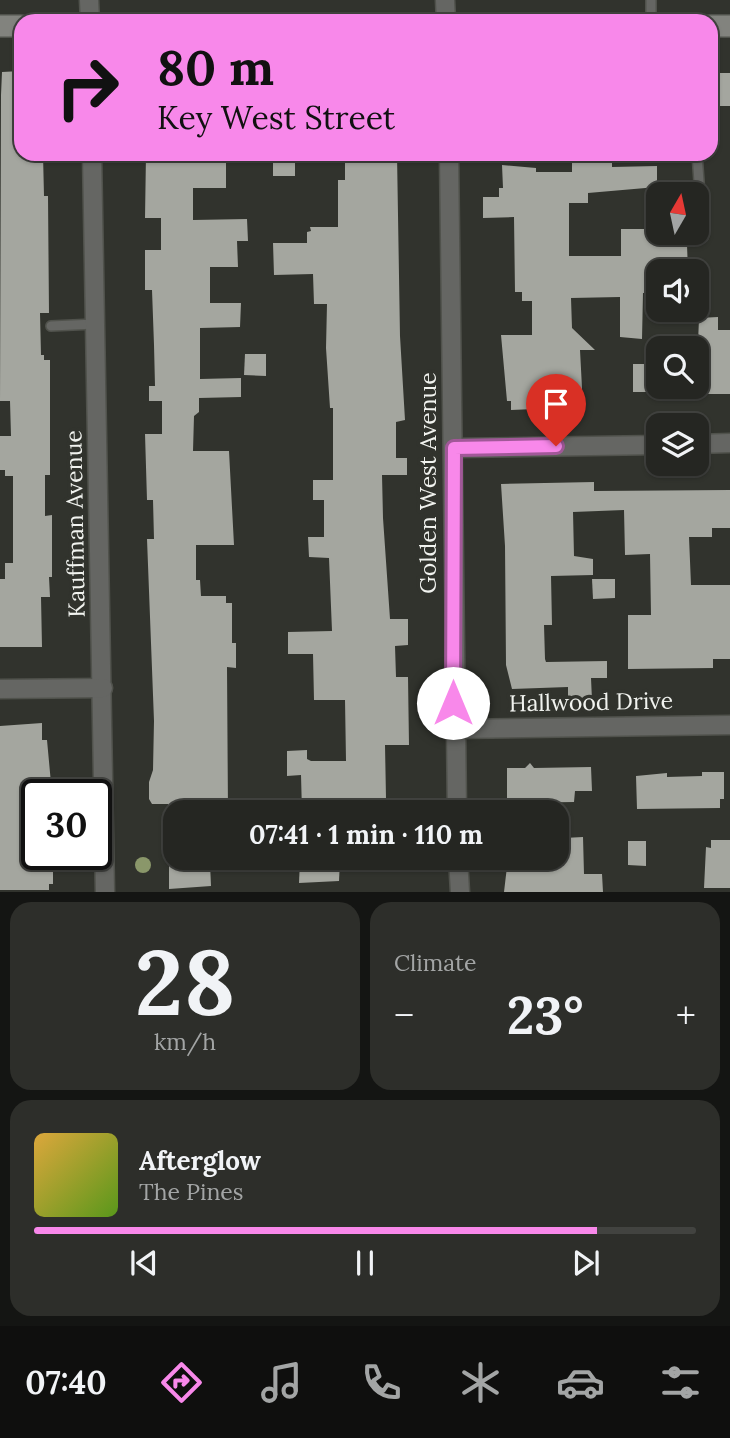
<!DOCTYPE html>
<meta charset="utf-8">
<style>
body{margin:0;font-family:Lora,serif;background:#2d2e2a;color:#f1f3f6;height:100vh;display:flex;flex-direction:column;font-size:26px;white-space:nowrap}
*{box-sizing:border-box;margin:0}
p{font-size:23px;color:#a3a5a5}
.icon{flex:none;width:38px;height:38px;fill:none;stroke:currentColor;stroke-width:2;stroke-linecap:round;stroke-linejoin:round}
.map{position:relative;height:892px;overflow:hidden}
.side{display:flex;flex-direction:column;gap:10px;padding:10px;background:#141513;flex:1}
.side>*{flex:none}
.guide{position:absolute;left:14px;top:14px;width:704px;height:147px;border-radius:21px;box-shadow:0 2px 5px #0004,0 0 0 2px #424340;background:#f888ea;color:#111;overflow:hidden}
.needle{width:46px;rotate:9deg}
.tools{position:absolute;left:646px;top:182px;display:grid;gap:14px}
.tools a{display:grid;place-items:center;width:63px;height:63px;border-radius:14px;background:#252622;box-shadow:0 2px 5px #0004,0 0 0 2px #424340;font-size:35px}
.speed{position:absolute;left:21px;top:779px;display:flex;gap:14px;font-size:35px;font-weight:700;text-align:center}
.speed>*{display:grid;place-content:center;width:91px;height:91px;border-radius:50%;background:#252622;box-shadow:0 2px 5px #0004,0 0 0 2px #424340;line-height:1}
.speed .limit{border:4px solid #111;border-radius:10px;background:#fff;color:#111}
.pin{position:absolute;display:grid;place-items:center;width:60px;height:60px;color:#fff;margin:-72px -30px;border-radius:50% 50% 50% 0;rotate:-45deg;box-shadow:0 0 7px #0007}
.pin .icon{rotate:45deg}
.me{position:absolute;width:77px;margin:-38px;rotate:0deg;stroke-linejoin:round;filter:drop-shadow(0 0 5px #0008)}
.turn{display:flex;align-items:center;gap:24px;height:147px;padding:0 28px;font-size:32px}
.turn .icon{width:91px;height:91px;stroke-width:2.5}
.turn b{display:block;font-size:49px;line-height:60px}
.big{font-size:52px;font-weight:700;line-height:1.1}
.side .card{flex:1;display:flex;flex-direction:column;justify-content:center;gap:10px;min-width:0;padding:0 24px;border-radius:21px;background:#2d2e2a}
.side .dial{align-items:center;gap:0}
.dial b{font-size:91px;line-height:1}
.song{display:flex;align-items:center;gap:21px}
.cover{width:84px;height:84px;border-radius:10px;background:linear-gradient(135deg,hsl(40 70% 55%),hsl(90 70% 35%))}
.played{height:7px;border-radius:4px;background:linear-gradient(90deg,#f888ea 85%,#424340 85%)}
.keys{display:flex;justify-content:space-around;direction:ltr}
.heat{display:flex;justify-content:space-between;align-items:center;font-size:38px;direction:ltr}
.side .tiles{flex:1;display:grid;gap:10px;grid-template-columns:1fr 1fr}
.card:last-child{grid-column:span 2}
.trip{position:absolute;left:163px;top:800px;width:406px;height:70px;border-radius:21px;background:#252622;box-shadow:0 2px 5px #0004,0 0 0 2px #424340;font-weight:700;line-height:70px;text-align:center}
.menu{display:flex;height:112px;justify-content:space-around;align-items:center;background:#0f0f0e;color:#a3a5a5}
.menu .icon{width:49px;height:49px}
.menu .active{color:#f888ea}
.menu b{font-size:32px;color:#f1f3f6}
.map>svg:first-child{display:block}
.building{fill:#a4a69f}
.lines{fill:none;stroke-linecap:round;stroke-linejoin:round}
.lane-casing{stroke:#50524c;stroke-width:12}
.street-casing{stroke:#50524c;stroke-width:21}
.secondary-casing{stroke:#50524c;stroke-width:24}
.lane{stroke:#656663;stroke-width:9}
.street{stroke:#656663;stroke-width:18}
.secondary{stroke:#82837e;stroke-width:21}
.tree{fill:#8a976a}
.route-casing{stroke:#a15898;stroke-width:18}
.route{stroke:#f888ea;stroke-width:12}
.labels{text-anchor:middle;stroke-width:7;stroke-linejoin:round;paint-order:stroke}
.street-label{font-size:23px;fill:#f1f3ef;stroke:#31332d}
</style>
<div class="map">
<svg width="730" height="892" viewBox="0 0 730 892">
<rect width="100%" height="100%" fill="#31332d"/>
<g class="building">
<polygon points="21,71 21,154 43,154 44,196 48,196 49,313 40,313 41,355 44,355 44,360 50,360 50,475 45,475 45,516 52,515 52,577 49,577 50,597 41,597 42,647 0,647 0,579 5,579 5,563 13,563 13,476 5,476 5,470 0,470 0,436 11,436 10,401 0,401 1,95 2,72"/>
<rect x="710" y="73" width="20" height="33"/>
<polygon points="146,154 226,154 226,188 193,188 193,220 247,219 248,241 237,241 238,267 210,267 210,303 241,303 240,327 200,328 200,379 241,378 241,397 199,398 199,412 194,416 193,451 229,451 234,545 196,545 196,580 200,580 201,596 226,596 226,603 232,603 232,643 236,643 236,668 227,667 228,812 168,812 168,804 152,804 149,799 149,782 153,770 154,721 147,539 154,539 153,500 147,500 145,434 162,434 162,401 149,401 149,386 155,386 154,345 152,290 145,290 145,250 161,250 161,218 145,218"/>
<rect x="273" y="154" width="22" height="22"/>
<polygon points="345,154 397,154 400,336 405,420 396,422 396,458 407,458 407,475 382,475 383,518 390,619 408,619 408,645 395,646 396,677 408,677 409,745 385,745 386,798 323,800 324,812 302,812 301,775 287,776 287,751 307,750 307,759 311,761 346,761 345,700 314,700 313,654 288,654 288,632 332,631 329,558 309,557 308,537 324,537 324,500 313,500 313,480 333,480 333,408 330,408 326,348 327,304 314,304 313,274 274,275 273,243 307,243 307,232 311,231 310,227 338,227 338,180 345,180"/>
<polygon points="572,154 612,154 612,167 657,166 657,187 588,193 588,203 569,203 569,256 621,256 621,229 658,229 658,233 668,233 668,245 687,245 688,271 658,271 658,293 643,293 642,339 620,337 620,297 571,298 572,328 595,350 580,350 583,407 511,410 511,401 507,401 501,335 532,335 532,301 522,301 522,292 515,292 514,217 483,218 483,197 499,197 499,188 503,188 502,165 536,168 536,172 572,172"/>
<polygon points="718,317 718,330 730,330 730,394 696,394 699,318"/>
<polygon points="245,354 266,354 266,376 244,375"/>
<rect x="633" y="364" width="25" height="28"/>
<polygon points="594,482 594,491 730,490 730,528 712,528 712,537 689,537 691,585 730,585 730,659 713,659 713,668 628,669 628,615 651,615 650,554 625,555 624,510 573,512 574,556 593,559 593,575 551,576 552,625 544,625 545,659 546,662 607,661 607,678 591,678 592,700 568,700 568,687 512,689 506,665 505,546 501,484"/>
<polygon points="592,579 615,579 615,598 593,599"/>
<polygon points="42,723 42,740 47,740 52,794 37,794 37,863 53,865 53,884 49,884 49,890 0,890 0,726"/>
<polygon points="530,763 534,768 591,767 592,791 575,791 574,802 507,803 507,768 525,768"/>
<polygon points="702,772 724,772 724,799 720,799 720,808 637,809 636,776 667,773 667,777 702,776"/>
<polygon points="583,837 584,874 602,874 603,892 504,892 508,858 564,858 564,838"/>
<polygon points="711,840 730,840 730,888 704,888 706,847 711,848"/>
<polygon points="628,841 646,841 646,866 628,865"/>
<polygon points="169,858 199,858 199,863 210,863 211,886 169,889"/>
<polygon points="316,859 340,860 339,881 299,883 300,860"/>
</g>
<g class="lines">
<g class="lane-casing">
<g id="lane">
<polyline points="651,0 651,21"/>
<polyline points="697,154 703,237"/>
<polyline points="51,326 95,324"/>
</g>
</g>
<g class="street-casing">
<g id="street">
<polyline points="89,0 90,21"/>
<polyline points="445,0 446,21"/>
<polyline points="92,154 105,892"/>
<polyline points="449,154 457,812"/>
<polyline points="696,444 730,443"/>
<polyline points="454,448 658,445"/>
<polyline points="0,689 103,688"/>
<polyline points="453,729 730,725"/>
<polyline points="458,858 460,892"/>
</g>
</g>
<g class="secondary-casing">
<g id="secondary">
<polyline points="0,26 21,26"/>
<polyline points="710,26 730,26"/>
</g>
</g>
<use href="#lane" class="lane"/>
<use href="#street" class="street"/>
<use href="#secondary" class="secondary"/>
</g>
<circle class="tree" cx="143" cy="865" r="8"/>
<g class="lines">
<g class="route-casing">
<polyline id="route" points="453,703 454,448 556,446"/>
</g>
<use href="#route" class="route"/>
</g>
<g class="labels">
<g class="street-label">
<text transform="translate(428 483) rotate(-90)" y="8">Golden West Avenue</text>
<text transform="translate(75 524) rotate(-91)" y="8">Kauffman Avenue</text>
<text transform="translate(591 702) rotate(-1)" y="8">Hallwood Drive</text>
</g>
</g>
</svg>
<div class="tools">
<a><svg class="needle" viewBox="-14 -14 28 28"><path d="M0-13l5 13h-10z" fill="#e53935"/><path d="M0 13l5-13h-10z" fill="#a3a5a5"/></svg></a>
<a><svg class="icon" aria-label="sound" viewBox="0 0 24 24"><path d="M4 9h4l5-4v14l-5-4H4zM17 9q2 3 0 6"/></svg></a>
<a><svg class="icon" aria-label="search" viewBox="0 0 24 24"><circle cx="10" cy="10" r="6"/><path d="M15 15l6 6"/></svg></a>
<a><svg class="icon" aria-label="layers" viewBox="0 0 24 24"><path d="M12 4l9 5-9 5-9-5zM3 14l9 5 9-5"/></svg></a>
</div>
<div class="speed"><div class="limit">30</div></div>
<div class="pin" style="left:556px;top:446px;background:#d93025"><svg class="icon" aria-label="arrive" viewBox="0 0 24 24"><path d="M6 21V4h12l-3 4 3 4H6"/></svg></div>
<svg class="me" style="left:453px;top:703px" viewBox="-20 -20 40 40"><circle r="19" fill="#fff"/><path d="M0-13L10 11 0 6-10 11z" fill="#f888ea"/></svg>
<div class="trip">07:41 · 1 min · 110 m</div>
<div class="guide">
<div class="turn"><svg class="icon" aria-label="right" viewBox="0 0 24 24"><path d="M7 20v-9h11M14 6l5 5-5 5"/></svg><div><b>80 m</b>Key West Street</div></div>
</div>
</div>
<section class="side">
<div class="tiles">
<div class="card dial"><b>28</b><p>km/h</p></div>
<div class="card"><p>Climate</p>
<div class="heat"><a>−</a><b class="big">23°</b><a>+</a></div>
</div>
<div class="card">
<div class="song"><i class="cover"></i><div><b>Afterglow</b><p>The Pines</p></div></div>
<div class="played"></div>
<div class="keys"><svg class="icon" aria-label="previous" viewBox="0 0 24 24"><path d="M18 5L8 12l10 7zM5 5v14"/></svg><svg class="icon" aria-label="pause" viewBox="0 0 24 24"><path d="M8 5v14M16 5v14"/></svg><svg class="icon" aria-label="next" viewBox="0 0 24 24"><path d="M6 5l10 7-10 7zM19 5v14"/></svg></div>
</div>
</div>
</section>
<nav class="menu">
<b>07:40</b>
<svg class="icon active" aria-label="directions" viewBox="0 0 24 24"><path d="M12 3l9 9-9 9-9-9zM9 14v-3h6M13 9l2 2-2 2"/></svg>
<svg class="icon" aria-label="music" viewBox="0 0 24 24"><path d="M9 18V5l10-2v13"/><circle cx="6" cy="18" r="3"/><circle cx="16" cy="16" r="3"/></svg>
<svg class="icon" aria-label="phone" viewBox="0 0 24 24"><path d="M5 4h4l2 5-3 2q2 4 5 5l2-3 5 2v4C11 20 4 13 5 4z"/></svg>
<svg class="icon" aria-label="climate" viewBox="0 0 24 24"><path d="M12 3v18M4 7l16 10M4 17L20 7"/></svg>
<svg class="icon" aria-label="car" viewBox="0 0 24 24"><path d="M5 17H2v-5l4-1 3-4h7l3 4 3 1v5h-3M9 17h6M6 11h13"/><circle cx="7" cy="17" r="2"/><circle cx="17" cy="17" r="2"/></svg>
<svg class="icon" aria-label="filters" viewBox="0 0 24 24"><path d="M4 7h16M4 17h16"/><circle cx="9" cy="7" r="2"/><circle cx="15" cy="17" r="2"/></svg>
</nav>
